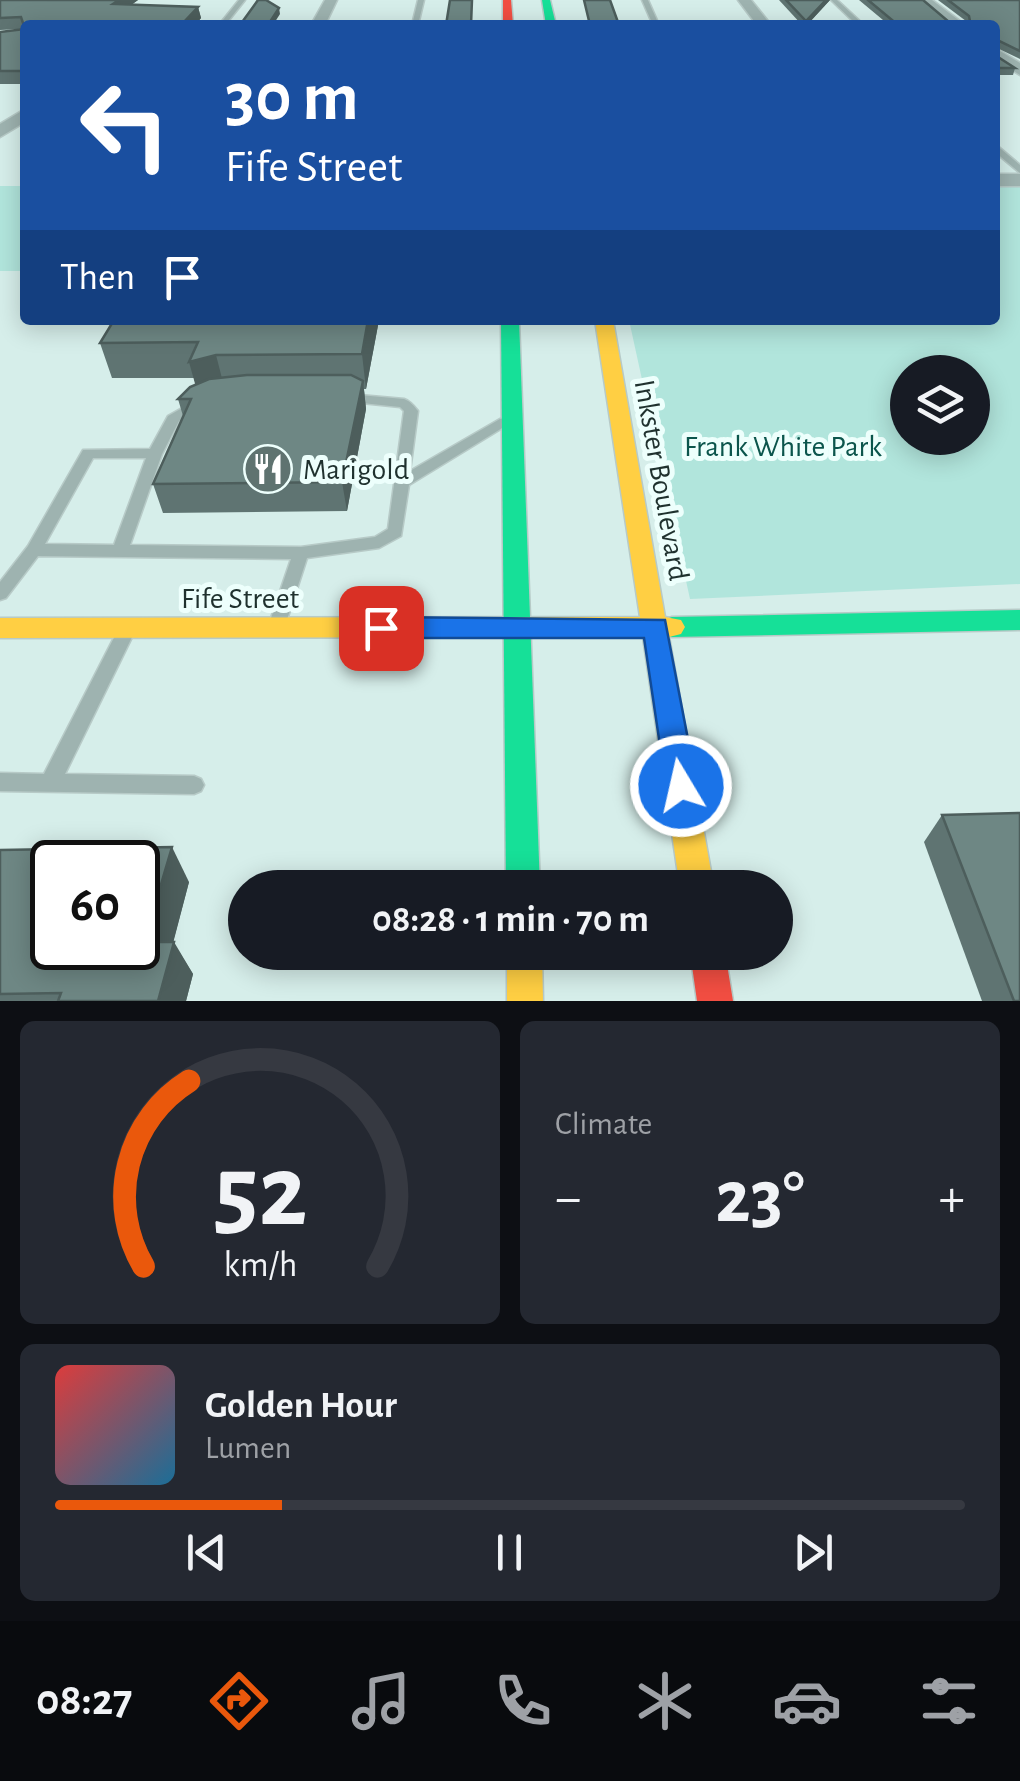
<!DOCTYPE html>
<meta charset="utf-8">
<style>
body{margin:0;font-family:"Alegreya Sans",sans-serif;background:#242831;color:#f1f3f6;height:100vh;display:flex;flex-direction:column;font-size:38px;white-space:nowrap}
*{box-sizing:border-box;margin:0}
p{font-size:32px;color:#9ea1a6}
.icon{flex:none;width:55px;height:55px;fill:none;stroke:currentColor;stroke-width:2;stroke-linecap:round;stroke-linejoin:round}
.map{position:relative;height:1001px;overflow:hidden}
.drawer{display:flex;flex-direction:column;gap:20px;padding:20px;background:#0d0f14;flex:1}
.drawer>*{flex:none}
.guide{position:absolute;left:20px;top:20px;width:980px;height:305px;border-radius:10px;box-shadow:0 5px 25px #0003;background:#1a4fa0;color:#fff;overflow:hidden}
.buttons{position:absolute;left:890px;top:355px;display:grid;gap:20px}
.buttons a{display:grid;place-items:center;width:100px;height:100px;border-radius:50%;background:#171b24;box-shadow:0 5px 25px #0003;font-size:50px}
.speed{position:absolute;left:30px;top:840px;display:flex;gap:20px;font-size:50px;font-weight:700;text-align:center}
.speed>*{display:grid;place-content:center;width:130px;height:130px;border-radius:50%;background:#171b24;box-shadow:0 5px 25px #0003;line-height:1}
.speed .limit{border:5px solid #111;border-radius:15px;background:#fff;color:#111}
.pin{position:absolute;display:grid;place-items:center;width:85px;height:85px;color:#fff;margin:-42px;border-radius:20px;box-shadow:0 5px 15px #0006}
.me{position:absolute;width:110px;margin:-55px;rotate:351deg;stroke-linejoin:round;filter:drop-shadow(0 0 8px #0008)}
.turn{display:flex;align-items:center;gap:35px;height:210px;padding:0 40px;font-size:45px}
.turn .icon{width:130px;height:130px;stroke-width:2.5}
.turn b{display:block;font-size:70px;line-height:85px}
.then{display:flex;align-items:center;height:95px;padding:0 40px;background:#0003;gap:20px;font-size:38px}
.big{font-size:75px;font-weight:700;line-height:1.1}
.drawer .widget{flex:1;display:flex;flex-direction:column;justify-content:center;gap:15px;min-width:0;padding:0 35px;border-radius:15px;background:#242831}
.drawer .dial{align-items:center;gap:0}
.dial svg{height:260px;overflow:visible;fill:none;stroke:#363941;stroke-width:7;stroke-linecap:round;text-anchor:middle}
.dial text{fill:#f1f3f6;stroke:none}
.song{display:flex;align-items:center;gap:30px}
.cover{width:120px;height:120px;border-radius:15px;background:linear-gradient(135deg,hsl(0 70% 55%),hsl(200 70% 35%))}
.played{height:10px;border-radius:5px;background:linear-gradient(90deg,#ea580c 25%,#363941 25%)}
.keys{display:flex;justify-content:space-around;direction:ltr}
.heat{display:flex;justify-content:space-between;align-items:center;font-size:55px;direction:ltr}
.drawer .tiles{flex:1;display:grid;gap:20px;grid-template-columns:1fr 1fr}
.widget:last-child{grid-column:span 2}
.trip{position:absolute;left:228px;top:870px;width:565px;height:100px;border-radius:50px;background:#171b24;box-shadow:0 5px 25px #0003;font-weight:700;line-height:100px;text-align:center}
.tabs{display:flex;height:160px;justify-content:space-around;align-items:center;background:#090b0e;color:#9ea1a6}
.tabs .icon{width:70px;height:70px}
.tabs .current{color:#ea580c}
.tabs b{font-size:45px;color:#f1f3f6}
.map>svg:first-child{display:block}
.green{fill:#b1e5dc;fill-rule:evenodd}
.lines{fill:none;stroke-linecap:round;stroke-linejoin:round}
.lane-casing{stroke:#b7cac7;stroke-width:3}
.street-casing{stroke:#b7cac7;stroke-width:3}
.fast-casing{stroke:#b7cac7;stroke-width:3}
.slow-casing{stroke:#b7cac7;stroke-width:3}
.jam-casing{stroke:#b7cac7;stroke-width:3}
.lane{fill:#9eb3b0;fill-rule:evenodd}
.street{fill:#9eb3b0;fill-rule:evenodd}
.fast{fill:#16e098;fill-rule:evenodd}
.slow{fill:#ffcf43;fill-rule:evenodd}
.jam{fill:#f24e42;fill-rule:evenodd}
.wall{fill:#5f7472}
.shaded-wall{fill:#4d5e5c}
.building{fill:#6e8784;stroke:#4d5e5c;stroke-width:2.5;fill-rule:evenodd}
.route{fill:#1a73e8;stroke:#114b97;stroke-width:2.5}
.labels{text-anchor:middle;stroke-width:10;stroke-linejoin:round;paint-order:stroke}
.park-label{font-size:30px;fill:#0b554c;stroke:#edfffc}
.poi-label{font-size:30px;fill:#1f312e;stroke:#edfffc;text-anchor:start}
.street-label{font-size:30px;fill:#1f312e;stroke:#edfffc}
</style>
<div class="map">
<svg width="1020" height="1001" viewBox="0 0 1020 1001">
<rect width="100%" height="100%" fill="#d6eeea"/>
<g class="green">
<path d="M995,184H1020V584L690,599L629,320H995ZM908,372H972V438H908Z"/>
<rect x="0" y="186" width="25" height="85"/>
</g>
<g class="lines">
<g class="lane-casing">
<g id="lane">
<polygon points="239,0 245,0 225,25 219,25"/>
<polygon points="418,0 424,0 418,25 412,25"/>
<polygon points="642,0 648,0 659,25 653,25"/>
<polygon points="831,0 837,0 864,25 857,25"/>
<polygon points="995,144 1020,165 1020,173 995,152"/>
<path d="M348,394L404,399C410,401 414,406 418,411L410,471L500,419L505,418L512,422L409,485L401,536L379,548L307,558L284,629L278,631L272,629L269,624L291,559L38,556L6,598L0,600V582L28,546L83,450L150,449L168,416L200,398L207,402L179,421L162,454L130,545L301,547L375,537L388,529L404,411L400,407L343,401L341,398ZM93,458H146L114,545L45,544Z"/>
<polygon points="126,624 132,626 135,631 65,774 194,776 201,779 204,785 201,791 194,794 0,791 0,773 44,774 120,626"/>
</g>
</g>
<g class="street-casing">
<g id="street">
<polygon points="325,0 337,0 325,25 311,25"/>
<polygon points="738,0 751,0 771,25 757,25"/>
<polygon points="918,0 932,0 965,25 949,25"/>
<polygon points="995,48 1020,63 1020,75 995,59"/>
<polygon points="25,109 25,122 0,137 0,124"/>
<rect x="995" y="174" width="25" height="12"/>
</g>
</g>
<g class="fast-casing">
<g id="fast">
<polygon points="542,0 550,0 556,25 546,25"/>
<polygon points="501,320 519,320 540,888 506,888"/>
<polygon points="1020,610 1020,630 672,637 663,634 659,627 663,620 672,617"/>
</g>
</g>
<g class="slow-casing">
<g id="slow">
<polygon points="595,320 613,320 665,617 681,620 685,627 681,634 669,637 714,888 680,888 643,637 0,638 0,618 640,617"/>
<polygon points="507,952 542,952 543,1001 507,1001"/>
</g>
</g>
<g class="jam-casing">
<g id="jam">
<polygon points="503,0 511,0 513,25 503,25"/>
<polygon points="690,952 725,952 733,1001 697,1001"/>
</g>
</g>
<use href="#lane" class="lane"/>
<use href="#street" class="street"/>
<use href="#fast" class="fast"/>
<use href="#slow" class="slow"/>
<use href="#jam" class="jam"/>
</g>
<g class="wall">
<polygon points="0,0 138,0 131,5 198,7 201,18 195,25 25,25 25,84 0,84 0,32 21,29 0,30"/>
<polygon points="779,0 830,0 807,25 802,25"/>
<polygon points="859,0 923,0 949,22 966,21 938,0 1020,0 1020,59 995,47 995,25 889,25"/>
<polygon points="995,51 995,55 1015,68 1013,75 995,75"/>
<polygon points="114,320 379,320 366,389 364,389 366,409 347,511 163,513 153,484 183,416 178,399 196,385 194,378 112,378 100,343"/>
<polygon points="942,815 1020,1001 982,1001 924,842"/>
<polygon points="0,850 189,882 173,942 193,974 186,1001 0,1001"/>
</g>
<g class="shaded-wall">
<polygon points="119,0 138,0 116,16 113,4"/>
<polygon points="826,0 830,0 807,25 805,25 806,21"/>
<polygon points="198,7 201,18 195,25 181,25"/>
<polygon points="279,8 280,14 273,25 268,25"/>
<polygon points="368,320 379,320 366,389 362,354"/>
<polygon points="216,355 225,390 199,398 189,362"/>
<polygon points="363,381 366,409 347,511 342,482"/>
<polygon points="172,847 189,882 165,974 144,942"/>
<polygon points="174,942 193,974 186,1001 158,1001"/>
</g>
<g class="building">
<polygon points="0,0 119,0 113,4 198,7 181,25 25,25 25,71 0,71 0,32 25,29 21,17 0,18"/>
<polygon points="258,0 266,0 279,8 268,25 240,25"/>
<polygon points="450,0 472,0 471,25 446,25"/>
<polygon points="584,0 610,0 619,25 590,25"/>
<polygon points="786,0 826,0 806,21"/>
<polygon points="868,0 923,0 949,22 970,21 969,16 948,0 1020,0 1020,51 995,39 995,25 898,25"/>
<polygon points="995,51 995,55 1015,68 995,68"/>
<polygon points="114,320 368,320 362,354 216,355 189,362 198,342 100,343"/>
<polygon points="247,375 351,375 363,381 342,482 153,484 191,399 178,399 190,387 209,379"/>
<polygon points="1020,813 1020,1001 1014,1001 942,815"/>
<path d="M172,847L144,942H174L158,1001H58L61,993L0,994V850ZM52,862H138V948H52Z"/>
</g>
<polygon class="route" points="381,617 665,620 697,786 692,796 681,800 670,796 666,786 644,638 381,638 368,628"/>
<defs>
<g id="restaurant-disc" transform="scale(2.5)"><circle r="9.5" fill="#5f7370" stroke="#edfffc"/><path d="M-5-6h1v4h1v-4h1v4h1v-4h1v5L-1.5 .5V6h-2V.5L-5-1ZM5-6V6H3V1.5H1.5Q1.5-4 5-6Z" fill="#fff"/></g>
</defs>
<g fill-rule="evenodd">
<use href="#restaurant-disc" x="268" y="469"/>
</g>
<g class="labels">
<g class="park-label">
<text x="783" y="456">Frank White Park</text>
</g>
<g class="poi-label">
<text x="303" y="479">Marigold</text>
</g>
<g class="street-label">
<text transform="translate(662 480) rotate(80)" y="10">Inkster Boulevard</text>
<text x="240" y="608">Fife Street</text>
</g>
</g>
</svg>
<div class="buttons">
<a><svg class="icon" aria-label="layers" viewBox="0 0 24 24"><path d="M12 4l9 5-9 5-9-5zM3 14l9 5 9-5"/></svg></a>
</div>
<div class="speed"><div class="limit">60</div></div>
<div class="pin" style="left:381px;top:628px;background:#d93025"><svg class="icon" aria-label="arrive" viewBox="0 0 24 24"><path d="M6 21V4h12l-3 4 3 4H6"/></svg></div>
<svg class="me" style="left:681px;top:786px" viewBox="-20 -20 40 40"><circle r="17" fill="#1a73e8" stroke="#fff" stroke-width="3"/><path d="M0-11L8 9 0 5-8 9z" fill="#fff"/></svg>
<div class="trip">08:28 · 1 min · 70 m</div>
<div class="guide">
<div class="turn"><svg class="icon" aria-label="left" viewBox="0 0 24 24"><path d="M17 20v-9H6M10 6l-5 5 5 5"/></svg><div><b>30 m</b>Fife Street</div></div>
<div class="then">Then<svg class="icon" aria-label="arrive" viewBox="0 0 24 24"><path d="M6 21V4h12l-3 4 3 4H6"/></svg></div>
</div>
</div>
<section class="drawer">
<div class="tiles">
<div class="widget dial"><svg viewBox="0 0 100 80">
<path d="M14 69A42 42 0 1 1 86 69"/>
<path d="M14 69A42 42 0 0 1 28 12" stroke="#ea580c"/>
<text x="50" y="56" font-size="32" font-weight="700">52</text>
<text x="50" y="72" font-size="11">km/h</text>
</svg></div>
<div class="widget"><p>Climate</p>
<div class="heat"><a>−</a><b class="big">23°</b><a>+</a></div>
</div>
<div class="widget">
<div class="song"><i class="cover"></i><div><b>Golden Hour</b><p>Lumen</p></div></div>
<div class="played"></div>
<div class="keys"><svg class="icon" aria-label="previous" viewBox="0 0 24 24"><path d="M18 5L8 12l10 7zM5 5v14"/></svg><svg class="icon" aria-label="pause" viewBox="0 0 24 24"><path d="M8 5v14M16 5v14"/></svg><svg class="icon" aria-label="next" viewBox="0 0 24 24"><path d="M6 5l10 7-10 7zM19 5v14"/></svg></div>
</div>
</div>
</section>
<nav class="tabs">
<b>08:27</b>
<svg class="icon current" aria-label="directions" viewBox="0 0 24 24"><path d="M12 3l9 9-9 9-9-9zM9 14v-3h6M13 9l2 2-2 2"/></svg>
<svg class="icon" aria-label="music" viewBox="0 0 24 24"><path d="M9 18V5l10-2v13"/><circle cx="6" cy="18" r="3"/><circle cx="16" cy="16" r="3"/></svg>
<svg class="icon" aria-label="phone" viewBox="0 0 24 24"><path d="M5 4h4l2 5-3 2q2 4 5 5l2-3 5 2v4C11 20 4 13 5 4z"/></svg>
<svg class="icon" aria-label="climate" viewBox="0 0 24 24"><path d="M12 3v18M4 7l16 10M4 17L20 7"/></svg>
<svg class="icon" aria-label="car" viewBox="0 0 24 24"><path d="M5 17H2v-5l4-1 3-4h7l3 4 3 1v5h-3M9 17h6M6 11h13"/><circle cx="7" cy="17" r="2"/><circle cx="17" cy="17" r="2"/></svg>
<svg class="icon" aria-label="filters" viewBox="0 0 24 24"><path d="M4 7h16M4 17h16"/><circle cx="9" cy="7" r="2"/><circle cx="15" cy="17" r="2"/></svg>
</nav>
